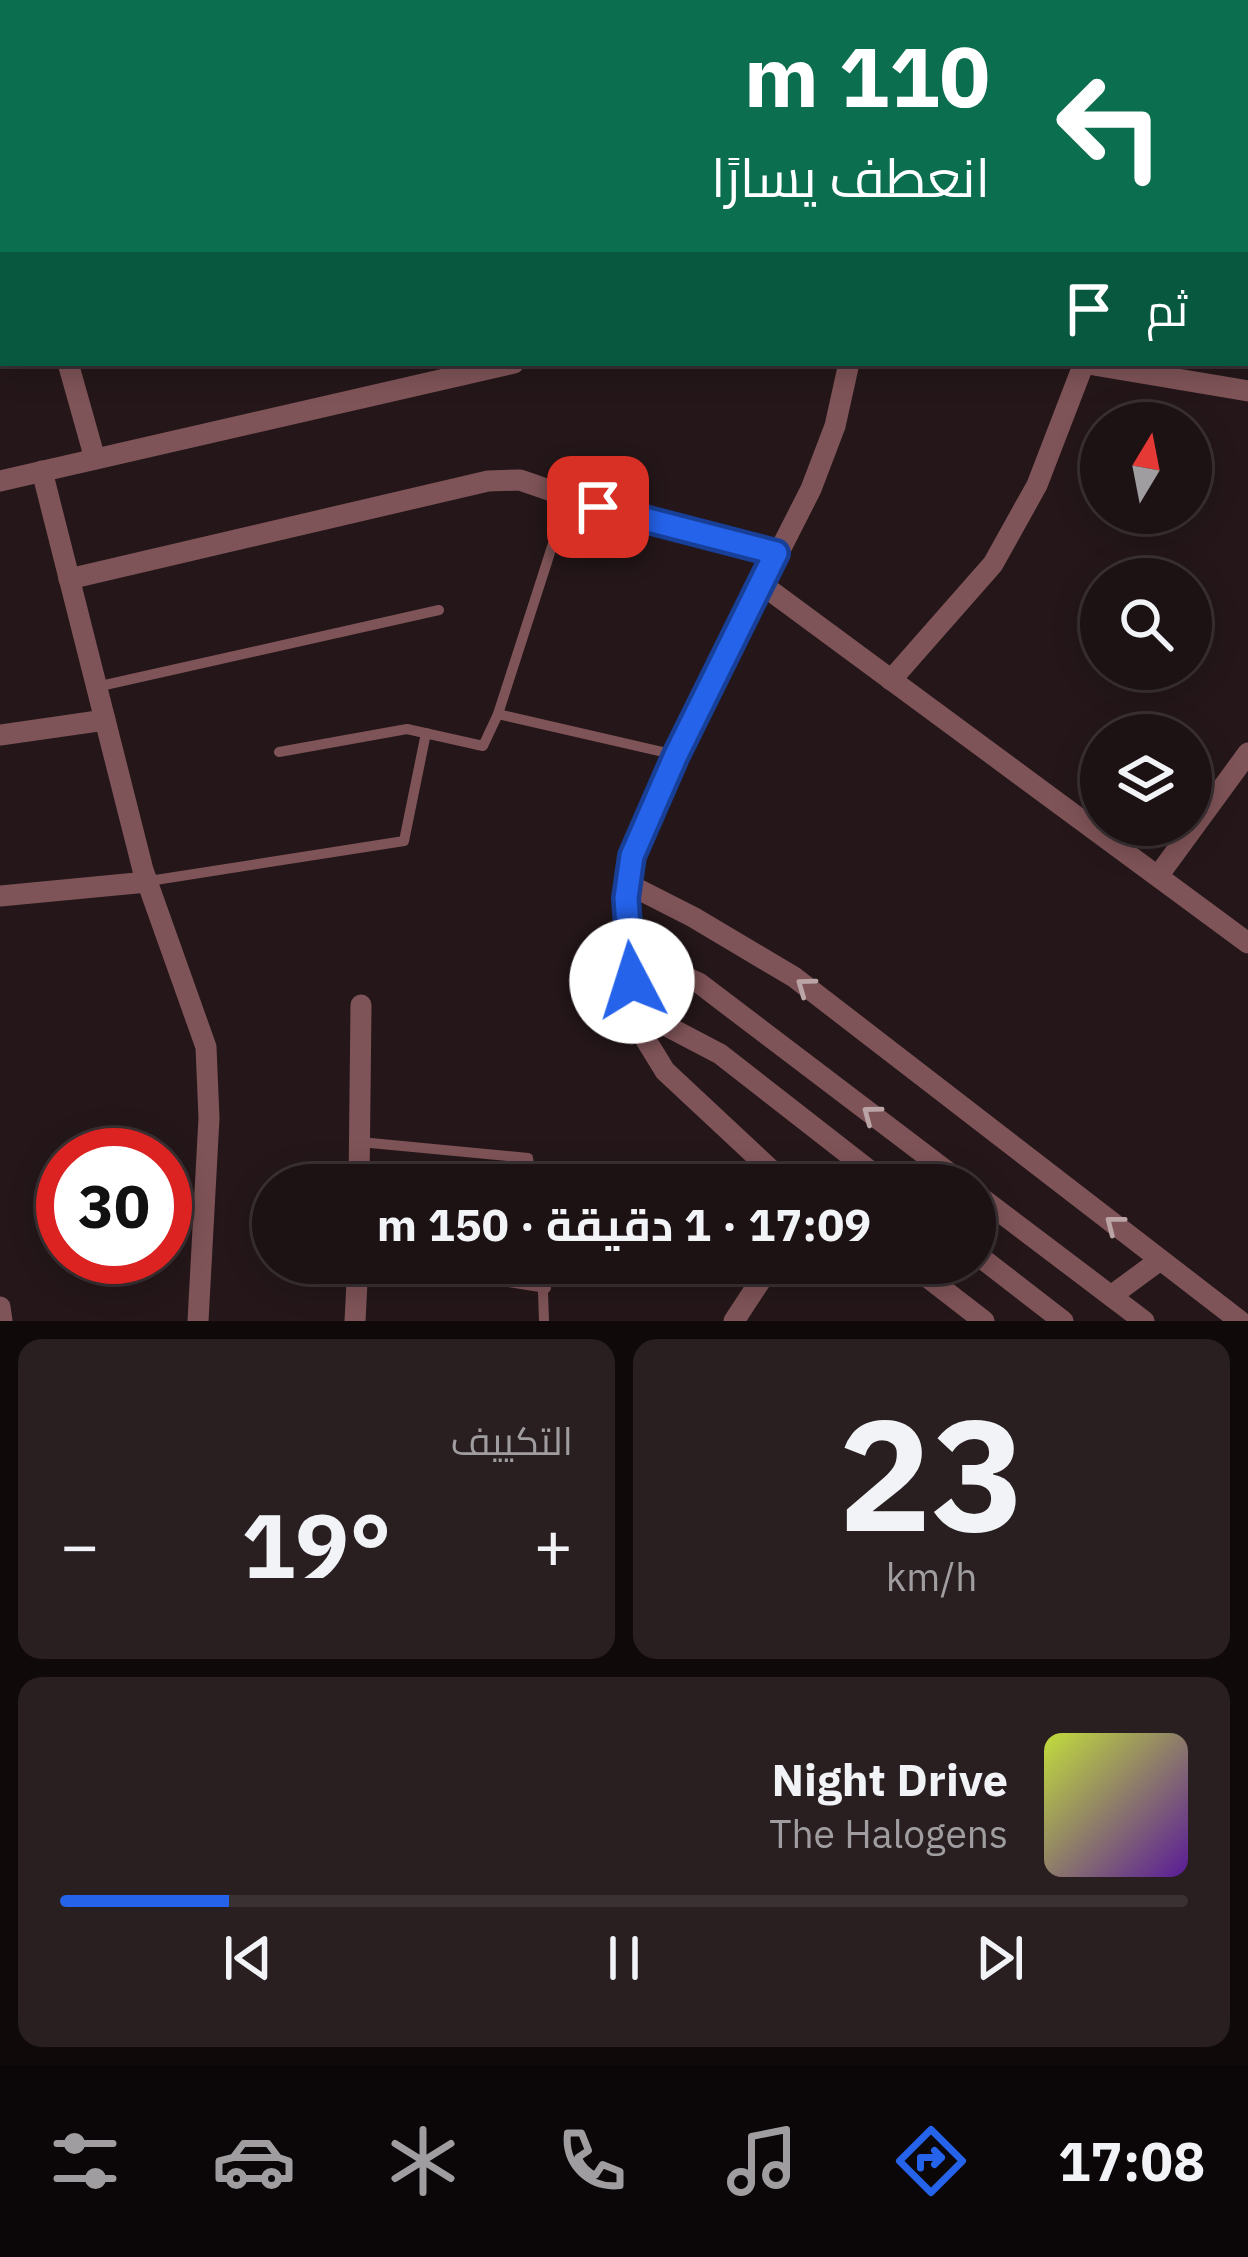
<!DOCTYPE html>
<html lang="ar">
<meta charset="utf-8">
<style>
body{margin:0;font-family:"IBM Plex Sans",Cairo,sans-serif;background:#291f21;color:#f1f3f6;direction:rtl;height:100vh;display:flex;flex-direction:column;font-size:45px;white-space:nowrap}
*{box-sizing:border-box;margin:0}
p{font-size:39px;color:#a09da0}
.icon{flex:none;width:66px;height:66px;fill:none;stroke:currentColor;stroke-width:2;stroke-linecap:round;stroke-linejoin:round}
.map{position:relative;height:1321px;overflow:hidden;direction:ltr}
.sheet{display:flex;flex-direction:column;gap:18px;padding:18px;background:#0f090a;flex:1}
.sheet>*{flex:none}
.top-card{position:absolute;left:0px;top:0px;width:1248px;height:366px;box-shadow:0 6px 30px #0003,0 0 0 3px #3a3133;direction:rtl;background:#0b6e4f;color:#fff;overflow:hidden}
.needle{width:78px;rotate:10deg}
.fabs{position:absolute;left:1080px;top:402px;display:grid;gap:24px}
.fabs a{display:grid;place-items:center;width:132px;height:132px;border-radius:50%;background:#1c1113;box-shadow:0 6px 30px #0003,0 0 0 3px #3a3133;font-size:60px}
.speed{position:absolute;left:36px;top:1128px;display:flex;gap:24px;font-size:60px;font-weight:700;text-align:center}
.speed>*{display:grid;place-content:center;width:156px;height:156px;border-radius:50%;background:#1c1113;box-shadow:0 6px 30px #0003,0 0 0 3px #3a3133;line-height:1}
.speed .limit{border:18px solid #d22;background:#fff;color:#111}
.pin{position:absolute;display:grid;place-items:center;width:102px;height:102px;color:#fff;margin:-51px;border-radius:24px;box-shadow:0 6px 18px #0006}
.me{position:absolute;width:132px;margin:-66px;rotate:355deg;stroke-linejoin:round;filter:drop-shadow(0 0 9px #0008)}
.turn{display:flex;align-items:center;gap:42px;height:252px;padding:0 60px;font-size:54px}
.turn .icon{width:156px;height:156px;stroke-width:2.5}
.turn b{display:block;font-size:84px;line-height:102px}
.then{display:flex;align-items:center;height:114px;padding:0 60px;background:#0003;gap:24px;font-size:45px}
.big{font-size:90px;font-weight:700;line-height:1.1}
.sheet .tile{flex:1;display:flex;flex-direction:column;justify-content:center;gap:18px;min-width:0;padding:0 42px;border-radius:24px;background:#291f21}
.sheet .dial{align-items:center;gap:0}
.dial b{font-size:156px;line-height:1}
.song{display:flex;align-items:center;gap:36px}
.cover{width:144px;height:144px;border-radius:18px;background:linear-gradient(135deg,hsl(70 70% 55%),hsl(270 70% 35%))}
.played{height:12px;border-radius:6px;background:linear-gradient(90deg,#2563eb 15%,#3a3133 15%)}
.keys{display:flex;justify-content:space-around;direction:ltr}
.heat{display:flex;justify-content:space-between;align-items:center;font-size:66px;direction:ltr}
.sheet .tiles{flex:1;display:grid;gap:18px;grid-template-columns:1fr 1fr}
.tile:last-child{grid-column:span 2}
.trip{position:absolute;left:252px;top:1164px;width:744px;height:120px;border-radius:60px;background:#1c1113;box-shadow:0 6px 30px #0003,0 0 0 3px #3a3133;font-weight:700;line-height:120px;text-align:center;direction:rtl}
.menu{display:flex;height:192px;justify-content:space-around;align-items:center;background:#0b0708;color:#a09da0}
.menu .icon{width:84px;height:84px}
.menu .current{color:#2563eb}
.menu b{font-size:54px;color:#f1f3f6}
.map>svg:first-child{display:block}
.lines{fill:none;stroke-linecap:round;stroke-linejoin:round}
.service{stroke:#7f5458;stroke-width:10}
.minor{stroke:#7f5458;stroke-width:21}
.oneway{stroke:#baa4a5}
.route-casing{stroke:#184099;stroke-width:30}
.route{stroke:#2563eb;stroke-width:21}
</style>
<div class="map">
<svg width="1248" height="1321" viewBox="0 0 1248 1321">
<rect width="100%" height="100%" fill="#251719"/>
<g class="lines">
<g class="service">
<polyline points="96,687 439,610"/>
<polyline points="498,714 568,497"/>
<polyline points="279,752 407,729 483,746 498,714 676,755"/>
<polyline points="149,881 404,841 426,733"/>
<polyline points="360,1142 528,1158 532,1185"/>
<polyline points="390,1263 546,1288"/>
<polyline points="542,1263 544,1321"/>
</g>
<g class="minor">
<polyline points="12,0 12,3"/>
<polyline points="151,3 161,0"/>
<polyline points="873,3 873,0"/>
<polyline points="1174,3 1174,0"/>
<polyline points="0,45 3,44"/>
<polyline points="1245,63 1248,64"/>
<polyline points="0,319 3,319"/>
<polyline points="68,363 95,459"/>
<polyline points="1082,363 1248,391"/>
<polyline points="42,471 143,870 206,1047 209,1118 198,1321"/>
<polyline points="0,481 514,363"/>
<polyline points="69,579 488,481 520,480 598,507 775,553"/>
<polyline points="760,583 1248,943"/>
<polyline points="891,680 993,564 1037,485 1084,363"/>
<polyline points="0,735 105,720"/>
<polyline points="1158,876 1248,753"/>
<polyline points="628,884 693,917 794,977 1240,1321"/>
<polyline points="0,896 147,882"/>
<polyline points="628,952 699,983 965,1185"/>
<polyline points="636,1010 720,1054 888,1185"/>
<polyline points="359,1185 361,1005"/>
<polyline points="780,1185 770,1169 665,1071 638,1027 628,952 626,898 632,856 676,755 811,489 835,426 849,363"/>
<polyline points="975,1193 1144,1321"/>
<polyline points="975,1253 1063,1321"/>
<polyline points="909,1263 984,1321"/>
<polyline points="1111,1296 1160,1260"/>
<polyline points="0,1307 2,1321"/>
<polyline points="355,1321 358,1263"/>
<polyline points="734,1321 772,1263"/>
</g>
</g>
<defs><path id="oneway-chevron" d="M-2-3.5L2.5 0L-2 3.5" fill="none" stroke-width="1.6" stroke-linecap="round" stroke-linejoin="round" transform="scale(3)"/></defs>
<g class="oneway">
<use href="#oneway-chevron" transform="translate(805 986) rotate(-144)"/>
<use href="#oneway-chevron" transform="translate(871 1114) rotate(-143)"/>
<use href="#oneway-chevron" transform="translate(1114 1224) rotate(-142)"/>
</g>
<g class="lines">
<g class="route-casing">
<polyline id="route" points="598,507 776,553 676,755 632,856 626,898 632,981"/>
</g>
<use href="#route" class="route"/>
</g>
</svg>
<div class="fabs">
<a><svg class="needle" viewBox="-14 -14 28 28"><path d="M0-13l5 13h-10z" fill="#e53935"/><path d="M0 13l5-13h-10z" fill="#a09da0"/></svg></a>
<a><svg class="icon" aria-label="search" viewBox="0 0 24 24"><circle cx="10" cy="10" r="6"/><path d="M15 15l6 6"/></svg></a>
<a><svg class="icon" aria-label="layers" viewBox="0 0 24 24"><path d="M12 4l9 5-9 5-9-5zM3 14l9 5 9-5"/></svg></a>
</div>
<div class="speed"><div class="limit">30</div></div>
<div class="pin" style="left:598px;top:507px;background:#d93025"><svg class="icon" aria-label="arrive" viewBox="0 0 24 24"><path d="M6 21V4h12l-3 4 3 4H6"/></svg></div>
<svg class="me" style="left:632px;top:981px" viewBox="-20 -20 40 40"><circle r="19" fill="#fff"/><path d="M0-13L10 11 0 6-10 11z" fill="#2563eb"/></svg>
<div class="trip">17:09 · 1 دقيقة · 150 m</div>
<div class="top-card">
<div class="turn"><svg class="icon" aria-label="left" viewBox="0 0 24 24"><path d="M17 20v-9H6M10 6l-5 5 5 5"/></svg><div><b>110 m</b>انعطف يسارًا</div></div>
<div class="then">ثم<svg class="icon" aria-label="arrive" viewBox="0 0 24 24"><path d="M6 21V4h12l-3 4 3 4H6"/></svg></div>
</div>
</div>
<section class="sheet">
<div class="tiles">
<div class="tile dial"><b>23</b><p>km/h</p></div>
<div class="tile"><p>التكييف</p>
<div class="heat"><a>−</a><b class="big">19°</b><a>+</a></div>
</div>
<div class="tile">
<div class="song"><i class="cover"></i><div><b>Night Drive</b><p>The Halogens</p></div></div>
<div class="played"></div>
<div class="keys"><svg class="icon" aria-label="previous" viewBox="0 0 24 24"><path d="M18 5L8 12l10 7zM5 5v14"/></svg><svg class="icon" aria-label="pause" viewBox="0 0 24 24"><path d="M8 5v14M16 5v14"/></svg><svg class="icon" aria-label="next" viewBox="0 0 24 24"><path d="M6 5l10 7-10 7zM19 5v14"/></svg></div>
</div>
</div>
</section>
<nav class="menu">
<b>17:08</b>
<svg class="icon current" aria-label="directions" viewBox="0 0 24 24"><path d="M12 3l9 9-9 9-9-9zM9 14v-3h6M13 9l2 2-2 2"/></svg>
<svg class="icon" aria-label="music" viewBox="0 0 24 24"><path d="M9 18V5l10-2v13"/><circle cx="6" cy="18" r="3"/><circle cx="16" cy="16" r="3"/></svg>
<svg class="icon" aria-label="phone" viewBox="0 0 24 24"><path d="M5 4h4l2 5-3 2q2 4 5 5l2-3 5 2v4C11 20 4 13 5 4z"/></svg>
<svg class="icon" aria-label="climate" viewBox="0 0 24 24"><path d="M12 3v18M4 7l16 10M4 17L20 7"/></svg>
<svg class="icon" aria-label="car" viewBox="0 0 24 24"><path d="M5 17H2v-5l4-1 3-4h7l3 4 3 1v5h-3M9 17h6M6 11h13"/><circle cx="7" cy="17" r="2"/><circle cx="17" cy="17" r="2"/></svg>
<svg class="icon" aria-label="filters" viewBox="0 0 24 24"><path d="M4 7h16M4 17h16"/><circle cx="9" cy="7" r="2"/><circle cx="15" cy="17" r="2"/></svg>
</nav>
